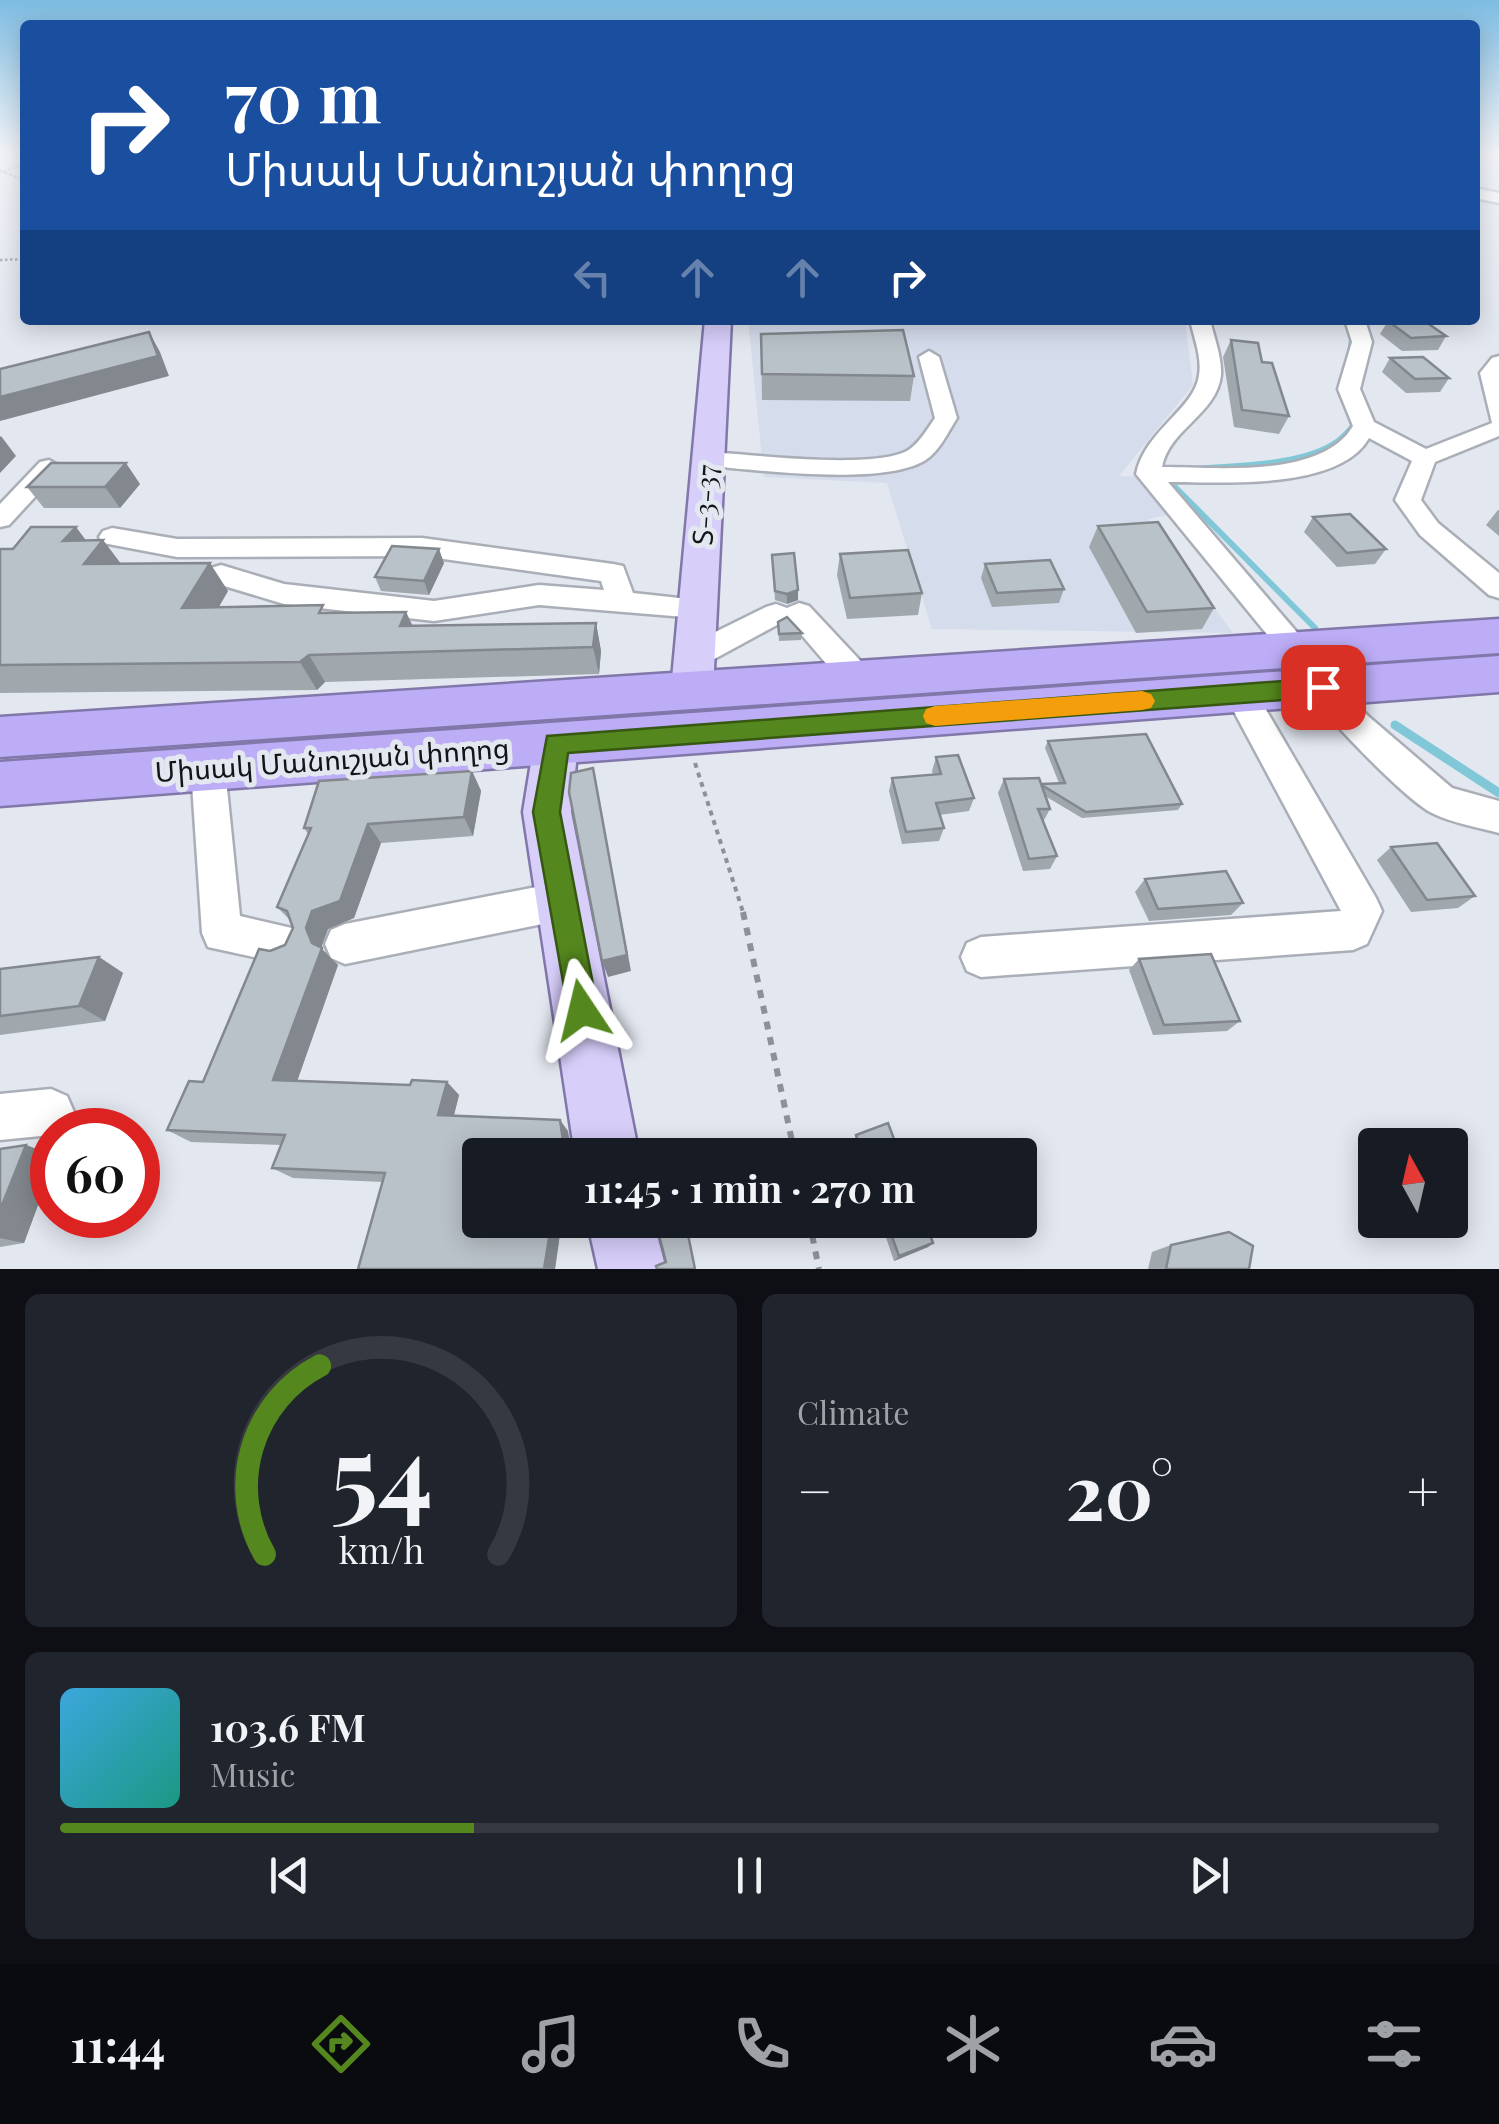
<!DOCTYPE html>
<meta charset="utf-8">
<style>
body{margin:0;font-family:"Playfair Display","Noto Sans Armenian",serif;background:#20242c;color:#f1f3f6;height:100vh;display:flex;flex-direction:column;font-size:38px;white-space:nowrap}
*{box-sizing:border-box;margin:0}
p{font-size:32px;color:#9ea1a6}
.icon{flex:none;width:55px;height:55px;fill:none;stroke:currentColor;stroke-width:2;stroke-linecap:round;stroke-linejoin:round}
.map{position:relative;height:1269px;overflow:hidden}
.side{display:flex;flex-direction:column;gap:25px;padding:25px;background:#0d0f14;flex:1}
.side>*{flex:none}
.guide{position:absolute;left:20px;top:20px;width:1460px;height:305px;border-radius:10px;box-shadow:0 5px 25px #0003;background:#1a4fa0;color:#fff;overflow:hidden}
.needle{width:65px;rotate:352deg}
.controls{position:absolute;left:1358px;top:1128px;display:grid;gap:20px}
.controls a{display:grid;place-items:center;width:110px;height:110px;border-radius:10px;background:#171b24;box-shadow:0 5px 25px #0003;font-size:50px}
.speed{position:absolute;left:30px;top:1108px;display:flex;gap:20px;font-size:50px;font-weight:700;text-align:center}
.speed>*{display:grid;place-content:center;width:130px;height:130px;border-radius:50%;background:#171b24;box-shadow:0 5px 25px #0003;line-height:1}
.speed .limit{border:15px solid #d22;background:#fff;color:#111}
.pin{position:absolute;display:grid;place-items:center;width:85px;height:85px;color:#fff;margin:-42px;border-radius:20px;box-shadow:0 5px 15px #0006}
.me{position:absolute;width:110px;margin:-55px;rotate:350deg;stroke-linejoin:round;filter:drop-shadow(0 0 8px #0008)}
.turn{display:flex;align-items:center;gap:35px;height:210px;padding:0 40px;font-size:45px}
.turn .icon{width:130px;height:130px;stroke-width:2.5}
.turn b{display:block;font-size:70px;line-height:85px}
.lanes{display:flex;align-items:center;height:95px;padding:0 40px;background:#0003;justify-content:center;gap:50px;direction:ltr}
.lanes .off{opacity:.35}
.big{font-size:75px;font-weight:700;line-height:1.1}
.side .widget{flex:1;display:flex;flex-direction:column;justify-content:center;gap:15px;min-width:0;padding:0 35px;border-radius:15px;background:#20242c}
.side .dial{align-items:center;gap:0}
.dial svg{height:260px;overflow:visible;fill:none;stroke:#363941;stroke-width:7;stroke-linecap:round;text-anchor:middle}
.dial text{fill:#f1f3f6;stroke:none}
.song{display:flex;align-items:center;gap:30px}
.cover{width:120px;height:120px;border-radius:15px;background:linear-gradient(135deg,hsl(200 70% 55%),hsl(170 70% 35%))}
.played{height:10px;border-radius:5px;background:linear-gradient(90deg,#54871d 30%,#363941 30%)}
.keys{display:flex;justify-content:space-around;direction:ltr}
.heat{display:flex;justify-content:space-between;align-items:center;font-size:55px;direction:ltr}
.side .tiles{flex:1;display:grid;gap:25px;grid-template-columns:1fr 1fr}
.widget:last-child{grid-column:span 2}
.trip{position:absolute;left:462px;top:1138px;width:575px;height:100px;border-radius:10px;background:#171b24;box-shadow:0 5px 25px #0003;font-weight:700;line-height:100px;text-align:center}
.tab-bar{display:flex;height:160px;justify-content:space-around;align-items:center;background:#090b0e;color:#9ea1a6}
.tab-bar .icon{width:70px;height:70px}
.tab-bar .on{color:#54871d}
.tab-bar b{font-size:45px;color:#f1f3f6}
.map>svg:first-child{display:block}
.built{fill:#d5dcec}
.green{fill:#c5aacb}
.lines{fill:none;stroke-linecap:round;stroke-linejoin:round}
.stream-far2{stroke:#80c8d8;stroke-width:5}
.stream-far1{stroke:#80c8d8;stroke-width:6}
.stream{stroke:#80c8d8;stroke-width:9}
.minor-casing{stroke:#aaaeb7;stroke-width:5}
.major-casing{stroke:#8177a9;stroke-width:5}
.highway-casing{stroke:#8177a9;stroke-width:5}
.path-far2{stroke:#8d9197;stroke-width:2.5;stroke-dasharray:2.5 2.5;stroke-linecap:butt}
.path-far1{stroke:#8d9197;stroke-width:4;stroke-dasharray:5 5;stroke-linecap:butt}
.path{stroke:#8d9197;stroke-width:6;stroke-dasharray:8 8;stroke-linecap:butt}
.minor{fill:#fff;fill-rule:evenodd}
.major{fill:#d7cefa;fill-rule:evenodd}
.highway{fill:#bdadf7;fill-rule:evenodd}
.wall{fill:#a0a7ad}
.shaded-wall{fill:#82888d}
.building{fill:#bac2c9;stroke:#82888d;stroke-width:2.5}
.route{fill:#54871d;stroke:#375813;stroke-width:2.5}
.slow{fill:#f59e0b}
.labels{text-anchor:middle;stroke-width:10;stroke-linejoin:round;paint-order:stroke}
.street-label{font-size:28px;fill:#121417;stroke:#e3e7f0}
</style>
<div class="map">
<svg width="1499" height="1269" viewBox="0 0 1499 1269">
<rect width="100%" height="100%" fill="#e3e7f0"/>
<polygon class="built" points="748,320 1185,320 1193,385 1119,476 1144,477 1167,515 1148,519 1233,633 932,629 887,483 764,477"/>
<g class="green">
<polygon points="1499,650 1499,659 998,696 994,685"/>
<polygon points="892,693 895,704 16,766 23,754"/>
</g>
<g class="lines">
<g class="stream-far2">
<polyline points="1346,320 1352,336 1349,357"/>
<polyline points="1346,434 1353,425 1351,419"/>
</g>
<g class="stream-far1">
<path d="M1195,469C1238,465 1319,467 1348,432"/>
<polyline points="1176,488 1315,628"/>
</g>
<polyline class="stream" points="1395,725 1499,793"/>
<g class="minor-casing">
<g id="minor">
<polygon points="1475,188 1499,193 1499,203 1475,198"/>
<path d="M1190,320H1210C1214,337 1222,357 1221,375C1217,414 1169,429 1162,467C1216,467 1322,479 1353,426L1338,389L1352,342L1345,320H1365L1372,342L1360,389L1374,422L1426,449L1492,423L1480,373L1492,358L1499,356V436L1435,462L1421,500L1438,523L1499,573V598L1489,595L1420,535L1395,500L1412,461L1369,438C1339,491 1221,482 1168,482L1313,651L1309,659L1298,662L1287,659L1136,474C1145,430 1195,409 1199,375C1202,357 1194,338 1190,320Z"/>
<path d="M929,351L939,357L957,418C948,432 939,452 924,461C880,486 760,470 708,466L696,459L708,452C750,454 879,471 910,449C921,441 928,428 935,418L919,357Z"/>
<polygon points="49,460 61,467 58,472 9,525 0,527 0,504 40,462"/>
<polygon points="112,528 177,539 422,538 613,564 623,566 633,593 707,601 712,608 707,615 697,618 539,605 434,621 284,604 211,582 207,575 211,568 221,565 284,584 434,601 539,585 604,590 601,581 422,556 177,557 103,543 99,537 103,531"/>
<polygon points="799,603 809,606 869,670 874,679 869,688 858,691 847,688 788,619 705,664 694,668 683,664 679,656 683,648 766,607 776,604 787,608"/>
<path d="M1323,675L1334,678L1368,716L1452,788L1499,801V833C1477,827 1452,823 1432,813C1407,801 1321,713 1307,687L1312,678Z"/>
<polygon points="1240,681 1251,684 1376,898 1382,911 1367,944 1353,950 981,977 967,971 961,957 967,943 981,937 1341,911 1224,693 1229,684"/>
<polygon points="208,754 220,759 225,769 240,916 300,930 306,944 300,958 286,964 208,947 202,933 191,769 196,759"/>
<polygon points="562,882 576,888 582,901 576,914 562,920 345,964 331,958 325,944 331,930 345,924"/>
<polygon points="51,1089 67,1096 74,1112 67,1128 52,1130 51,1135 0,1140 0,1094"/>
</g>
</g>
<g class="major-casing">
<g id="major">
<polygon points="705,320 731,320 713,690 707,702 692,707 677,702 671,690"/>
<polygon points="556,726 572,731 578,744 571,812 639,1155 575,1155 523,812 534,744 540,731"/>
<polygon points="587,1220 653,1220 666,1269 598,1269"/>
</g>
</g>
<g class="highway-casing">
<g id="highway">
<polygon points="1499,619 1499,653 0,757 0,717"/>
<polygon points="1499,656 1499,692 0,806 0,762"/>
</g>
</g>
<g class="path-far2">
<polyline points="0,171 25,180"/>
<polyline points="3,172 25,163"/>
<polyline points="0,260 25,259"/>
</g>
<polyline class="path-far1" points="695,763 744,915"/>
<g class="path">
<polyline points="743,912 795,1155"/>
<polyline points="809,1220 819,1269"/>
</g>
<use href="#minor" class="minor"/>
<use href="#major" class="major"/>
<use href="#highway" class="highway"/>
</g>
<g class="wall">
<polygon points="1388,321 1446,336 1438,350 1402,351 1380,334"/>
<polygon points="761,334 914,376 910,401 762,400"/>
<polygon points="1231,340 1262,362 1289,416 1279,434 1234,427 1223,357"/>
<polygon points="1390,358 1449,378 1440,392 1406,393 1382,372"/>
<polygon points="140,484 120,508 44,508 27,487"/>
<polygon points="1498,510 1499,510 1499,536 1486,525"/>
<polygon points="1313,517 1386,549 1375,564 1337,567 1304,532"/>
<polygon points="1098,526 1214,608 1202,629 1136,633 1089,547"/>
<polygon points="86,540 103,540 121,564 228,591 219,607 327,613 406,612 413,626 596,623 601,651 599,674 325,682 317,690 0,693 0,549"/>
<polygon points="840,554 922,593 918,615 847,619 837,575"/>
<polygon points="772,555 798,590 798,600 787,604 775,600"/>
<polygon points="444,563 429,595 381,591 375,577"/>
<polygon points="985,564 1064,589 1059,603 992,607 981,578"/>
<polygon points="778,622 802,633 801,640 779,641"/>
<polygon points="1048,741 1182,804 1178,810 1082,818 1045,796 1050,809 1043,822 1057,856 1050,869 1023,871 998,793 1004,779 1041,784 1059,783 1045,748"/>
<polygon points="936,757 974,798 969,811 939,815 944,828 939,841 902,844 889,791 892,778 933,774 932,771"/>
<polygon points="472,771 481,791 473,836 381,843 354,918 328,929 322,945 323,950 338,965 297,1081 410,1085 447,1082 459,1095 454,1115 568,1131 480,1220 562,1220 555,1269 358,1269 383,1182 293,1178 272,1168 281,1145 191,1142 167,1130 203,1082 270,951 285,945 293,928 291,921 277,907 308,834 304,828"/>
<polygon points="1391,847 1475,896 1458,908 1411,912 1377,860"/>
<polygon points="1145,879 1243,903 1231,915 1149,921 1135,892"/>
<polygon points="99,957 123,973 105,1021 0,1035 0,969"/>
<polygon points="1139,959 1240,1021 1227,1031 1153,1035 1129,970"/>
<polygon points="856,1135 900,1155 857,1155 853,1143"/>
<polygon points="26,1145 52,1155 52,1167 24,1243 0,1247 0,1149"/>
<polygon points="880,1220 925,1220 933,1243 928,1247 894,1261"/>
<polygon points="1171,1245 1249,1269 1148,1269 1152,1252"/>
</g>
<g class="shaded-wall">
<polygon points="149,332 160,352 169,376 0,421 0,397"/>
<polygon points="1,436 16,456 0,473 0,437"/>
<polygon points="126,463 140,484 120,508 105,487"/>
<polygon points="76,527 94,551 103,540 124,568 106,592 63,541"/>
<polygon points="439,549 444,563 429,595 424,581"/>
<polygon points="210,563 228,591 202,635 182,608"/>
<polygon points="798,590 798,600 787,604 787,594"/>
<polygon points="406,612 418,639 412,654 400,626"/>
<polygon points="596,623 601,651 599,674 593,647"/>
<polygon points="309,655 325,682 317,690 300,662"/>
<polygon points="593,768 631,971 608,977 602,961"/>
<polygon points="472,771 481,791 473,836 464,817"/>
<polygon points="368,824 381,843 354,918 328,929 322,945 323,950 338,965 293,1093 273,1080 312,943 306,928 312,911"/>
<polygon points="99,957 123,973 105,1021 79,1006"/>
<polygon points="447,1082 459,1095 451,1127 438,1115"/>
<polygon points="560,1120 568,1131 572,1155 563,1155"/>
<polygon points="26,1145 52,1155 52,1167 24,1243 0,1238 0,1210"/>
<polygon points="552,1220 562,1220 555,1269 544,1269"/>
<polygon points="933,1243 928,1247 894,1261 899,1256"/>
</g>
<g class="building">
<polygon points="1423,320 1446,336 1411,338 1388,321"/>
<polygon points="903,330 914,376 762,374 761,334"/>
<polygon points="149,332 158,356 0,397 0,369"/>
<polygon points="1231,340 1258,343 1262,362 1272,363 1289,416 1242,410"/>
<polygon points="1423,357 1449,378 1415,379 1390,358"/>
<polygon points="51,463 126,463 105,487 27,487"/>
<polygon points="1350,514 1386,549 1347,553 1313,517"/>
<polygon points="1158,522 1214,608 1147,612 1098,526"/>
<polygon points="31,527 76,527 63,541 103,540 84,564 210,563 182,608 323,605 319,613 406,612 400,626 596,623 593,647 309,655 300,662 0,665 0,549 13,549"/>
<polygon points="392,546 439,549 424,581 375,577"/>
<polygon points="908,550 922,593 850,598 840,554"/>
<polygon points="794,553 798,590 787,594 775,591 772,555"/>
<polygon points="1050,560 1064,589 997,593 985,564"/>
<polygon points="787,617 802,633 779,634 778,622"/>
<polygon points="1146,734 1182,804 1086,812 1040,784 1065,783 1048,741"/>
<polygon points="958,755 974,798 936,803 944,828 906,832 892,778 941,774 936,757"/>
<polygon points="593,768 627,955 602,961 569,792 571,773"/>
<polygon points="472,771 464,817 368,824 340,901 312,911 306,928 312,943 322,948 273,1080 410,1085 412,1080 447,1082 438,1115 560,1120 564,1147 563,1155 480,1155 480,1220 552,1220 544,1269 358,1269 385,1173 272,1168 285,1135 167,1130 189,1081 203,1082 259,949 270,951 285,945 293,928 287,911 277,907 311,828 304,828 319,781"/>
<polygon points="1039,778 1050,809 1038,809 1057,856 1029,859 1004,779"/>
<polygon points="1437,843 1475,896 1427,900 1391,847"/>
<polygon points="1226,871 1243,903 1158,909 1145,879"/>
<polygon points="1211,954 1240,1021 1164,1025 1139,959"/>
<polygon points="99,957 79,1006 0,1016 0,969"/>
<polygon points="888,1123 900,1155 863,1155 856,1135"/>
<polygon points="26,1145 0,1210 0,1149"/>
<polygon points="670,1148 671,1155 650,1155"/>
<polygon points="655,1220 685,1220 695,1269 657,1269 656,1266 666,1262"/>
<polygon points="886,1220 925,1220 933,1243 899,1256"/>
<polygon points="1229,1232 1253,1246 1249,1269 1166,1269 1171,1245"/>
</g>
<linearGradient id="sky" x2="0" y2="1"><stop stop-color="#7ebce2"/><stop offset="0.46" stop-color="#f2f4f8"/><stop offset="1" stop-color="#f2f4f8" stop-opacity="0"/></linearGradient>
<rect width="1499" height="329" fill="url(#sky)"/>
<polygon class="route" points="1323,678 1332,681 1335,687 1332,694 1323,697 568,753 560,812 598,1010 593,1021 582,1026 570,1021 533,812 547,736"/>
<polygon class="slow" points="1142,691 1151,694 1155,701 1151,708 1142,710 935,726 926,723 923,716 926,709 935,706"/>
<g class="labels">
<g class="street-label">
<text transform="translate(705 505) rotate(-86)" y="10">Տ-3-37</text>
<text transform="translate(332 760) rotate(-4)" y="10">Միսակ Մանուշյան փողոց</text>
</g>
</g>
</svg>
<div class="controls">
<a><svg class="needle" viewBox="-14 -14 28 28"><path d="M0-13l5 13h-10z" fill="#e53935"/><path d="M0 13l5-13h-10z" fill="#9ea1a6"/></svg></a>
</div>
<div class="speed"><div class="limit">60</div></div>
<div class="pin" style="left:1323px;top:687px;background:#d93025"><svg class="icon" aria-label="arrive" viewBox="0 0 24 24"><path d="M6 21V4h12l-3 4 3 4H6"/></svg></div>
<svg class="me" style="left:582px;top:1010px" viewBox="-20 -20 40 40"><path d="M0-17L14 15 0 8-14 15z" fill="#54871d" stroke="#fff" stroke-width="4"/></svg>
<div class="trip">11:45 · 1 min · 270 m</div>
<div class="guide">
<div class="turn"><svg class="icon" aria-label="right" viewBox="0 0 24 24"><path d="M7 20v-9h11M14 6l5 5-5 5"/></svg><div><b>70 m</b>Միսակ Մանուշյան փողոց</div></div>
<div class="lanes"><svg class="icon off" aria-label="left" viewBox="0 0 24 24"><path d="M17 20v-9H6M10 6l-5 5 5 5"/></svg><svg class="icon off" aria-label="ahead" viewBox="0 0 24 24"><path d="M12 20V5M6 11l6-6 6 6"/></svg><svg class="icon off" aria-label="ahead" viewBox="0 0 24 24"><path d="M12 20V5M6 11l6-6 6 6"/></svg><svg class="icon" aria-label="right" viewBox="0 0 24 24"><path d="M7 20v-9h11M14 6l5 5-5 5"/></svg></div>
</div>
</div>
<section class="side">
<div class="tiles">
<div class="widget dial"><svg viewBox="0 0 100 80">
<path d="M14 69A42 42 0 1 1 86 69"/>
<path d="M14 69A42 42 0 0 1 31 11" stroke="#54871d"/>
<text x="50" y="56" font-size="32" font-weight="700">54</text>
<text x="50" y="72" font-size="11">km/h</text>
</svg></div>
<div class="widget"><p>Climate</p>
<div class="heat"><a>−</a><b class="big">20°</b><a>+</a></div>
</div>
<div class="widget">
<div class="song"><i class="cover"></i><div><b>103.6 FM</b><p>Music</p></div></div>
<div class="played"></div>
<div class="keys"><svg class="icon" aria-label="previous" viewBox="0 0 24 24"><path d="M18 5L8 12l10 7zM5 5v14"/></svg><svg class="icon" aria-label="pause" viewBox="0 0 24 24"><path d="M8 5v14M16 5v14"/></svg><svg class="icon" aria-label="next" viewBox="0 0 24 24"><path d="M6 5l10 7-10 7zM19 5v14"/></svg></div>
</div>
</div>
</section>
<nav class="tab-bar">
<b>11:44</b>
<svg class="icon on" aria-label="directions" viewBox="0 0 24 24"><path d="M12 3l9 9-9 9-9-9zM9 14v-3h6M13 9l2 2-2 2"/></svg>
<svg class="icon" aria-label="music" viewBox="0 0 24 24"><path d="M9 18V5l10-2v13"/><circle cx="6" cy="18" r="3"/><circle cx="16" cy="16" r="3"/></svg>
<svg class="icon" aria-label="phone" viewBox="0 0 24 24"><path d="M5 4h4l2 5-3 2q2 4 5 5l2-3 5 2v4C11 20 4 13 5 4z"/></svg>
<svg class="icon" aria-label="climate" viewBox="0 0 24 24"><path d="M12 3v18M4 7l16 10M4 17L20 7"/></svg>
<svg class="icon" aria-label="car" viewBox="0 0 24 24"><path d="M5 17H2v-5l4-1 3-4h7l3 4 3 1v5h-3M9 17h6M6 11h13"/><circle cx="7" cy="17" r="2"/><circle cx="17" cy="17" r="2"/></svg>
<svg class="icon" aria-label="filters" viewBox="0 0 24 24"><path d="M4 7h16M4 17h16"/><circle cx="9" cy="7" r="2"/><circle cx="15" cy="17" r="2"/></svg>
</nav>
